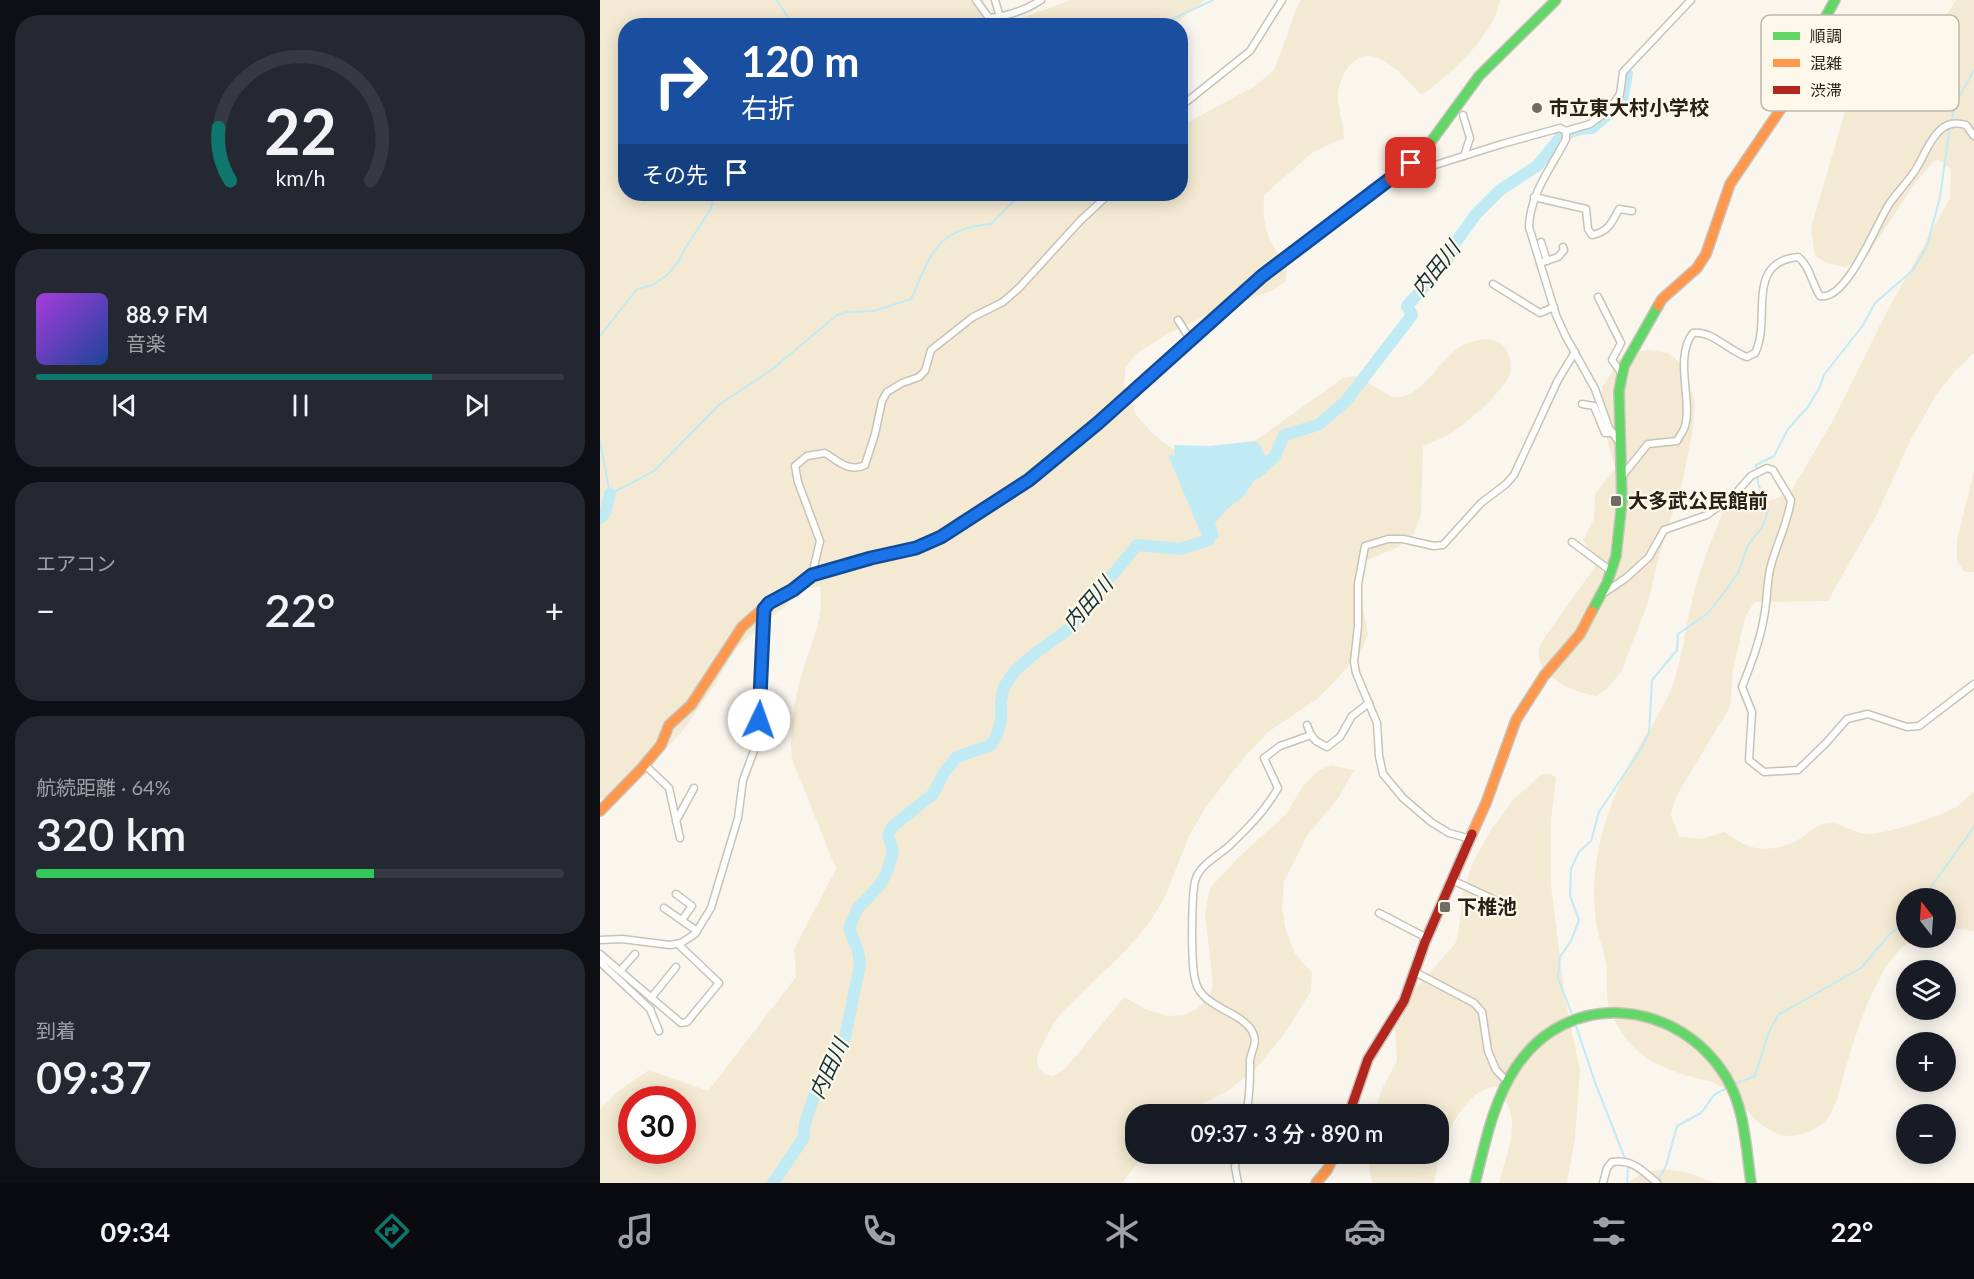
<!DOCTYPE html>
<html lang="ja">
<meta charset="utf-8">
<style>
body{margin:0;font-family:Lato,"Noto Sans JP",sans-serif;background:#242831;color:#f1f3f6;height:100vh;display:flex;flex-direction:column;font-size:22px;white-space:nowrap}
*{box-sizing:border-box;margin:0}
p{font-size:20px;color:#9ea1a6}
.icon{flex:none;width:33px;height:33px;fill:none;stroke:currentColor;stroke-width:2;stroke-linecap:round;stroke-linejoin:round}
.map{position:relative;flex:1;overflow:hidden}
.details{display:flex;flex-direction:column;gap:15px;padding:15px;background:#0d0f14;width:600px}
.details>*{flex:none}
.hud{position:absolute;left:18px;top:18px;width:570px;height:183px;border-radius:24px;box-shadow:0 3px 15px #0003;background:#1a4fa0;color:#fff;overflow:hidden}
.needle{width:39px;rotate:343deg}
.fabs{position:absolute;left:1296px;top:888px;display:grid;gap:12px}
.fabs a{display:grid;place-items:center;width:60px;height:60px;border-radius:50%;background:#171b24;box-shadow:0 3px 15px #0003;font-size:30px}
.speed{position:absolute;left:18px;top:1086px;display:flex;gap:12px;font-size:30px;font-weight:700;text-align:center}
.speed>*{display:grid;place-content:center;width:78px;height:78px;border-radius:50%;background:#171b24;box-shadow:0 3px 15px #0003;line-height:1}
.speed .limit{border:9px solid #d22;background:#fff;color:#111}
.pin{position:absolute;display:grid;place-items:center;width:51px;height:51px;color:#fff;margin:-26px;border-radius:12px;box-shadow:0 3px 9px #0006}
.me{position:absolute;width:66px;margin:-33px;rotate:3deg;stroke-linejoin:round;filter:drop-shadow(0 0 4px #0008)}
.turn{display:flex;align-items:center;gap:21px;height:126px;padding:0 24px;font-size:27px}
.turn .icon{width:78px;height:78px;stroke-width:2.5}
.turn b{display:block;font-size:42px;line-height:51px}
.then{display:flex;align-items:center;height:57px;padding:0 24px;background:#0003;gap:12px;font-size:22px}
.big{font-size:45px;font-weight:600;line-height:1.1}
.details .widget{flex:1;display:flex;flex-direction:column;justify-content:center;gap:9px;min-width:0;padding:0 21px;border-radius:24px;background:#242831}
.details .dial{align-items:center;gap:0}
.dial svg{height:156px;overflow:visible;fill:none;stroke:#363941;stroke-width:7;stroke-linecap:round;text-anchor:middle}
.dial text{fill:#f1f3f6;stroke:none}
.song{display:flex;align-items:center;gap:18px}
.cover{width:72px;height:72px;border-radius:9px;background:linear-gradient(135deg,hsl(280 70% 55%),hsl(220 70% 35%))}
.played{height:6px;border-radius:3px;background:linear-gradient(90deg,#0f766e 75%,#363941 75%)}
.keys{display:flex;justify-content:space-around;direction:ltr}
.heat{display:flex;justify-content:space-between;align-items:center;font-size:33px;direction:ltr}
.charge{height:9px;border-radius:4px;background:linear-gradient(90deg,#34c759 64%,#363941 0)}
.trip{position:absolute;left:525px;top:1104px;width:324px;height:60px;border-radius:24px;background:#171b24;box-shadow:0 3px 15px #0003;font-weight:600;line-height:60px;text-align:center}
.tab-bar{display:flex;height:96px;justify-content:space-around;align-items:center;background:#090b0e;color:#9ea1a6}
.tab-bar .icon{width:42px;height:42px}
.tab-bar .current{color:#0f766e}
.tab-bar b{font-size:27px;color:#f1f3f6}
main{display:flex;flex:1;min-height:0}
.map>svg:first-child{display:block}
.green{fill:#f4ead3;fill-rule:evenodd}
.water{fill:#c1ebf4}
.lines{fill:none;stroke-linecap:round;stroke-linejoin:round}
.stream{stroke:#c1ebf4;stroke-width:2}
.river{stroke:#c1ebf4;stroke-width:12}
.street-casing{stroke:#c7c3b9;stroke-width:9}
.fast-casing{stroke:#c7c3b9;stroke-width:12}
.slow-casing{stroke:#c7c3b9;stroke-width:12}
.jam-casing{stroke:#c7c3b9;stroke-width:12}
.street{stroke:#fefefc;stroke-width:6}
.fast{stroke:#63d668;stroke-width:9}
.slow{stroke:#ff974d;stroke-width:9}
.jam{stroke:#b3261e;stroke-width:9}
.route-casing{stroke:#114b97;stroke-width:15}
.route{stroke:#1a73e8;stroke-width:10}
.poi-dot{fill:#716c61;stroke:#fef8ea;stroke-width:2}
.labels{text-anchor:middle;stroke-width:4.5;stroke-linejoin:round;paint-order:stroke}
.poi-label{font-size:20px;font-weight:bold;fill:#272215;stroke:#fef8ea;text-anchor:start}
.water-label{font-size:21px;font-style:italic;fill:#123139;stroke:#fef8ea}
.key{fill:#fef8ea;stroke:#beb8aa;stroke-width:1.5}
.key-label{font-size:16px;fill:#272215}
</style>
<main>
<section class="details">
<div class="widget dial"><svg viewBox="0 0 100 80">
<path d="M14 69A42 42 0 1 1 86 69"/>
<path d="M14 69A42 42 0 0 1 8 42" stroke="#0f766e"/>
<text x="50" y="56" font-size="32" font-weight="700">22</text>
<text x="50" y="72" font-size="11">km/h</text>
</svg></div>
<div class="widget">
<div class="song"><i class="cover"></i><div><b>88.9 FM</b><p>音楽</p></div></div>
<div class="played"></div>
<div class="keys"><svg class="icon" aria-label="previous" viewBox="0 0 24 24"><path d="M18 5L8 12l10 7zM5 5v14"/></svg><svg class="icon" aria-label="pause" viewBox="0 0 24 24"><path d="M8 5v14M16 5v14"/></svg><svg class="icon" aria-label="next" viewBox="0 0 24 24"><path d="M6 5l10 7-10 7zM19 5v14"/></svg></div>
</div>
<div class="widget"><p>エアコン</p>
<div class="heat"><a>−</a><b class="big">22°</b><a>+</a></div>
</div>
<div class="widget"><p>航続距離 · 64%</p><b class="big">320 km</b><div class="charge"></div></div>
<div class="widget"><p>到着</p><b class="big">09:37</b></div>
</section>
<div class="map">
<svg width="1374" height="1183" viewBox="0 0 1374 1183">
<rect width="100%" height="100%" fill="#faf6ee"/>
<g class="green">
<path d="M0,0H383L384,6L393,16L406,20L422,18L470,0H605L573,26H26V194H580L581,126L655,86L674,70L698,5L701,0H900C898,7 896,16 892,23C875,51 848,76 822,95C806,81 779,44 756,60C752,63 749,65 746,70C741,80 737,89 738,101C740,114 744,125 744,138L713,152L664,195C662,230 668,239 687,268L685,282L671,291L614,312L567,334L536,354L526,367L524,384L537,416L553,434L574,450L592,458L655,441L743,378L756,376L794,398C800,397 807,396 812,393C834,379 848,346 875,341C888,338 899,338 907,351C910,357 912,367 910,373C906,389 867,423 853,432C844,438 833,441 823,446L821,516L813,535L798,547L769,559L759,566L760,591L768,634L760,652L736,680L717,699L668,732L642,760L606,807L589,836L565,897L550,922L528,948L460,1014L447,1035L437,1057L438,1067L444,1074L453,1076L466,1068L524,997L547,1010L569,1016L584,1015L597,1009L609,997L613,985L605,913L610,888L638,858L686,814L704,785L718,771L731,765L754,770L739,797L707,836L684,881L682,907L686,931L695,953L712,973L711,991L685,1033L655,1070L626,1092L582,1114H536V1154H544L522,1183H0V1110L18,1091L49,1070L108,1091L196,977L194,949L236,869L192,759C188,726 196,694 205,663C214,635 224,618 220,587L206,588L137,647L112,689L80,734L35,779L19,791L0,799ZM32,1100H82V1150H32Z"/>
<path d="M1356,0H1374V353L1354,372L1336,395L1311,439L1277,514L1228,601L1154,602L1145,618L1141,635L1133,670L1130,707L1077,795L1071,814L1079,837L1101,839L1124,832C1131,835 1137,841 1144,844C1160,853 1186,848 1201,838C1211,832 1216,824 1229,823C1242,822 1254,834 1269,834C1287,834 1341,816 1356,807C1363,803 1368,796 1374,792V931L1352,928L1346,930V898H1306V938H1319C1279,949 1254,1040 1243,1077C1239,1092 1236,1112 1223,1123C1219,1127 1210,1131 1205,1133C1162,1149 1144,1094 1112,1082C1105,1080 1098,1079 1092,1077C1062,1068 1038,1059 1021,1031C1017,1024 1011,1017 1009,1009C1005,993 1008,978 1006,963C1004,951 999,940 997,928C987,870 1004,813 1031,761C1043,737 1061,714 1071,689C1082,660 1085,630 1092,600C1101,565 1114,532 1129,499L1164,503L1190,493L1235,417L1284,317L1350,198L1351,169L1339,160L1334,161L1315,183L1265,259L1244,267L1227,263L1215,256L1211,228L1246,108L1255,85L1319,48L1334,35Z"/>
<path d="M1050,350L1068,353L1084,366L1095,402L1093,428L1082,484L1059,556L1048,603L1021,672L1008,688L997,696C978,694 933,676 939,650C939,646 943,641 945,637L999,561L983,541L994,519L995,494L1015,469L1000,411L1002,388L1020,359L1033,352Z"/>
<polygon points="1374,471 1374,572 1365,572 1357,562 1357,540"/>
<path d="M942,774H951L956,778L951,821V885L965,998L980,1070L975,1138L967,1183H899C908,1146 924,1121 897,1087C873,1085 852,1122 844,1141C839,1154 837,1170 834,1183H772L767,1154H838V1114H773L783,1087L797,1061L795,1028L800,1009L816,988L855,944L858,934L863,894L872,864L891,830L913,800Z"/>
<polygon points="1064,1169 1086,1172 1115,1183 1027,1183 1043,1173"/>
</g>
<polygon class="water" points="655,441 659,444 670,463 653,482 644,496 626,510 615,523 619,537 606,546 568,455 575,456 574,445 609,446"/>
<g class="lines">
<g class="stream">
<polyline points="177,0 187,16 190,26"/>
<polyline points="557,26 613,0"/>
<polyline points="0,336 37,289 53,285 67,275 78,262 86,247 110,210 115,194"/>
<path d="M0,441L10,494L54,471L120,404L170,371L237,315L247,312L274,311L311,299C331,255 336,228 391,224L413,202L428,194"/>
<polyline points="1323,898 1374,827"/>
<polyline points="973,1017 958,978 960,957 971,941 979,920 970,896 971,869 979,852 991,841 999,812 1041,749 1049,733 1052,680 1077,650 1078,634 1108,613 1126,590 1139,571 1148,545 1163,526 1168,510 1158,483 1156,465 1174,456 1188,429 1207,408 1219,389 1224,375 1263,325 1275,303 1313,270 1327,246 1340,197 1350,125 1357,101 1374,70"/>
<polyline points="975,1023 996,1085 1026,1161"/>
<polyline points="1134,1084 1155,1076 1168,1034 1178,1015 1261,968 1289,935 1306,921"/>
<polyline points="1057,1182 1066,1166 1077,1126 1101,1113 1115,1094 1129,1087"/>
<polyline points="1027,1183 1028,1166"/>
</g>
<g class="river">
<polyline points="972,132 980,129 992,128 1019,105 1023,96 1027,74"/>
<polyline points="657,473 675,456 684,435 718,425 746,401 812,315 807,306 847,261 856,242 876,214 900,190 937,166 960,138"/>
<polyline points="0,518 5,513 10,494"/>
<polyline points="173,1183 203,1139 205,1123 218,1084 245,1037 260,965 258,951 249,928 258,908 280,885 287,872 293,851 288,835 292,827 333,794 345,771 357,757 391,745 397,735 401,720 401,701 404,687 415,671 433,655 470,628 498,589 516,571 537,545 580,549 609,540 611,530"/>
</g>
<g class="street-casing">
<g id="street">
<path d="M376,0L389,18C407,16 426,10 441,0"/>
<polyline points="395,0 400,17"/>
<polyline points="1177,55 1205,70"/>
<polyline points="580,107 650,51 682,0"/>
<polyline points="863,115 870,138 864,156"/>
<path d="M966,131V139C951,168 930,194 929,227L956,315L965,335L995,389L1009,428L1022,446"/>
<polyline points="811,163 816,171 902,144 960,128 966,131 990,124 1009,110 1020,94 1023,72 1091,0"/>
<path d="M934,197L986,209L988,229L992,235C1008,232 1012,223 1019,209L1032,211"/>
<polyline points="941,242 947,261"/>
<polyline points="940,263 958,257 964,250 963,247"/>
<polyline points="893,284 940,313 954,307"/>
<polyline points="998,297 1021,343 1012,360 1022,374"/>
<polyline points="578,320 590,339"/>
<polyline points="982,404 994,406 1005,433 1013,433"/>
<path d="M1023,475L1048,444L1077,441C1079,437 1082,433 1084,429C1094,404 1073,358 1093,333C1114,331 1128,351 1147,357L1155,353C1172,320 1144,262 1198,257C1210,266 1212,284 1220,296C1246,302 1276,225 1288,206C1296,193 1308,182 1316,169C1324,156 1331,136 1344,127C1350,123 1359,123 1366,125L1374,136"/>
<polyline points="972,542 1011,571"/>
<path d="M212,575L220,541L198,482L195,466L207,456L225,453C238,461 250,473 265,465L275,434L282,401L287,392L302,383L319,377L325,371L331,350L373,317L403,302L419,288L480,221L509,194"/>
<path d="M1004,593L1026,578L1049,557L1064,530L1107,515L1135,494L1151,476L1167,468L1173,470L1191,500C1188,522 1178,541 1172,562C1166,580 1168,598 1164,617C1160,641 1151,664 1142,687L1152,712L1149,760L1164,772L1198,770L1226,743L1247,719L1268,714L1307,727L1319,726L1374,684"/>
<polyline points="707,725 711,735"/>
<polyline points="45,765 69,788 80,838"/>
<polyline points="76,821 94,788"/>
<polyline points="871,839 849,833 831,822 803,798 783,774 779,756 777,723 756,673 754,662 758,626 758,584 765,546 788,539 803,539 834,546 843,545 881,503 906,484 914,475 958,380 975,352"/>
<polyline points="852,880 895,900"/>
<polyline points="76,894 92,906 82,920"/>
<polyline points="64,908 97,931"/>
<polyline points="779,913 827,938"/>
<polyline points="0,940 22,939 70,945 81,943 95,934 111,908 138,818 143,780 158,740 164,609"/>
<polyline points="0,954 81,1023 87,1022 119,983 78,944"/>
<polyline points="0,962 50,1009 59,1031"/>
<polyline points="20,971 35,954"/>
<polyline points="815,972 874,1003 882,1012 888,1051 896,1070 907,1081"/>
<polyline points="51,998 76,967"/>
<path d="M646,1114C650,1096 650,1079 650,1060C651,1051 658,1043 653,1033C645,1015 616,1010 603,995C599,991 596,984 595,979C591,964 591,891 596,878C601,865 617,856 628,847C647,829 665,811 678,788L664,758L680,746L711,735L716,741L727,747L740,737L752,716L769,703"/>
<polyline points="637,1154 635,1167 638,1183"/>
<path d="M1003,1183L1007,1168L1012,1162C1032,1159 1042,1170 1057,1183"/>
</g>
</g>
<g class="fast-casing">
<g id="fast">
<polyline points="1180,110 1203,74 1225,18 1235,0"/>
<polyline points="618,315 661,276 811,163 830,143 879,76 956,0"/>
<polyline points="992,611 1007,583 1016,556 1022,501 1019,391 1024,366 1058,306"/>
<path d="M875,1183C885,1144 893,1101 916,1067C968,988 1078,999 1126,1077C1145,1108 1146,1148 1151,1183"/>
</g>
</g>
<g class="slow-casing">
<g id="slow">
<polyline points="1058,306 1062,299 1097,268 1106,254 1130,184 1180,110"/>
<polyline points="0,811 41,769 61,745 69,725 91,705 142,627 169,603 193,590 212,575 271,558 316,548 341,537 396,502"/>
<polyline points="872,834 886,803 916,720 944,676 980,634 992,611"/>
<polyline points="716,1183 727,1170 735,1154"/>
</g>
</g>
<g class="jam-casing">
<g id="jam">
<path d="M396,502C477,449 546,379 618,315"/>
<polyline points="749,1114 768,1059 804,1001 825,942 872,834"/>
</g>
</g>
<use href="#street" class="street"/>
<use href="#fast" class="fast"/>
<use href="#slow" class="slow"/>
<use href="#jam" class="jam"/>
</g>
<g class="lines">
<g class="route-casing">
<polyline id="route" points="159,720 164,609 169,603 193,590 212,575 271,558 316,548 341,537 429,480 498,423 662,276 811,163"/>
</g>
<use href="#route" class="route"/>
</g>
<g class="poi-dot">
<circle cx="937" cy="108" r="6"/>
<rect x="1010" y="495" width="12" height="12" rx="3"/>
<rect x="839" y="901" width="12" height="12" rx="3"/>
</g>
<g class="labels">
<g class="poi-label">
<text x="949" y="115">市立東大村小学校</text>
<text x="1028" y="508">大多武公民館前</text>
<text x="857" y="914">下椎池</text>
</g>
<g class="water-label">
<text transform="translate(836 269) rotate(-51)" y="7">内田川</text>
<text transform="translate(488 604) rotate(-49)" y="7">内田川</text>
<text transform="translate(229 1069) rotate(-65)" y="7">内田川</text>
</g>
</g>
<rect x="1161" y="15" width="198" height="96" rx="9" class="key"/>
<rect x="1173" y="32" width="27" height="8" fill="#63d668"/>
<rect x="1173" y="59" width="27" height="8" fill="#ff974d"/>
<rect x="1173" y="86" width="27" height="8" fill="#b3261e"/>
<g class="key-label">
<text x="1210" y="42">順調</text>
<text x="1210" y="69">混雑</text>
<text x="1210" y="96">渋滞</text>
</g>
</svg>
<div class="fabs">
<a><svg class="needle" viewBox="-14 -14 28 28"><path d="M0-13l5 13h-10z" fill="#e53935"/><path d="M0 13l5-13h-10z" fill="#9ea1a6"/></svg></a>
<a><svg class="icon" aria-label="layers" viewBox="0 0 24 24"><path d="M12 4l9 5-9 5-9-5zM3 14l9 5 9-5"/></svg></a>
<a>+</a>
<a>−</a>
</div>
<div class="speed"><div class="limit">30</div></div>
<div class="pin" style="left:811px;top:163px;background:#d93025"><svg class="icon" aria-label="arrive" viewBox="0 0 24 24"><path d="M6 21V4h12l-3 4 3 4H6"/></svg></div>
<svg class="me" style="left:159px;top:720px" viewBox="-20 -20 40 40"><circle r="19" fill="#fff"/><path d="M0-13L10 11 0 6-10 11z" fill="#1a73e8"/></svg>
<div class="trip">09:37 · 3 分 · 890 m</div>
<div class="hud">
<div class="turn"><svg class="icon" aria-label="right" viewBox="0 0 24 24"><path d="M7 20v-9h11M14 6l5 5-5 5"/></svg><div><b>120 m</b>右折</div></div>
<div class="then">その先<svg class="icon" aria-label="arrive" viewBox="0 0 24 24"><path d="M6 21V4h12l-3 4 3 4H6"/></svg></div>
</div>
</div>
</main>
<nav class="tab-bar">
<b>09:34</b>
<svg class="icon current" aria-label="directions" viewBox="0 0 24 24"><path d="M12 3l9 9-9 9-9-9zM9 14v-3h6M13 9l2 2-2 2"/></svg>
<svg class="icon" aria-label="music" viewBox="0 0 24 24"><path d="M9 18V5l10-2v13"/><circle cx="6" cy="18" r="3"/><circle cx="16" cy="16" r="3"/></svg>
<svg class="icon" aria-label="phone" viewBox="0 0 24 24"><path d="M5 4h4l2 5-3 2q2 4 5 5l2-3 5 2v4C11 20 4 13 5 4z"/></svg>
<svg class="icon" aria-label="climate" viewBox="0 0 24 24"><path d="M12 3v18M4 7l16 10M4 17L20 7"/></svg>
<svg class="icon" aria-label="car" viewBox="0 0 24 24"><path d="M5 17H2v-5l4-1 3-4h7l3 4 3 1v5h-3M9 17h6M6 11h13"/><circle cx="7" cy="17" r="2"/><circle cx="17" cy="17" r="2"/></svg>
<svg class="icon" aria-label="filters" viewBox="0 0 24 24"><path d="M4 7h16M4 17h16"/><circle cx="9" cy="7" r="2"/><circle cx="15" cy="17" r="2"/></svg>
<b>22°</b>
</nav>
